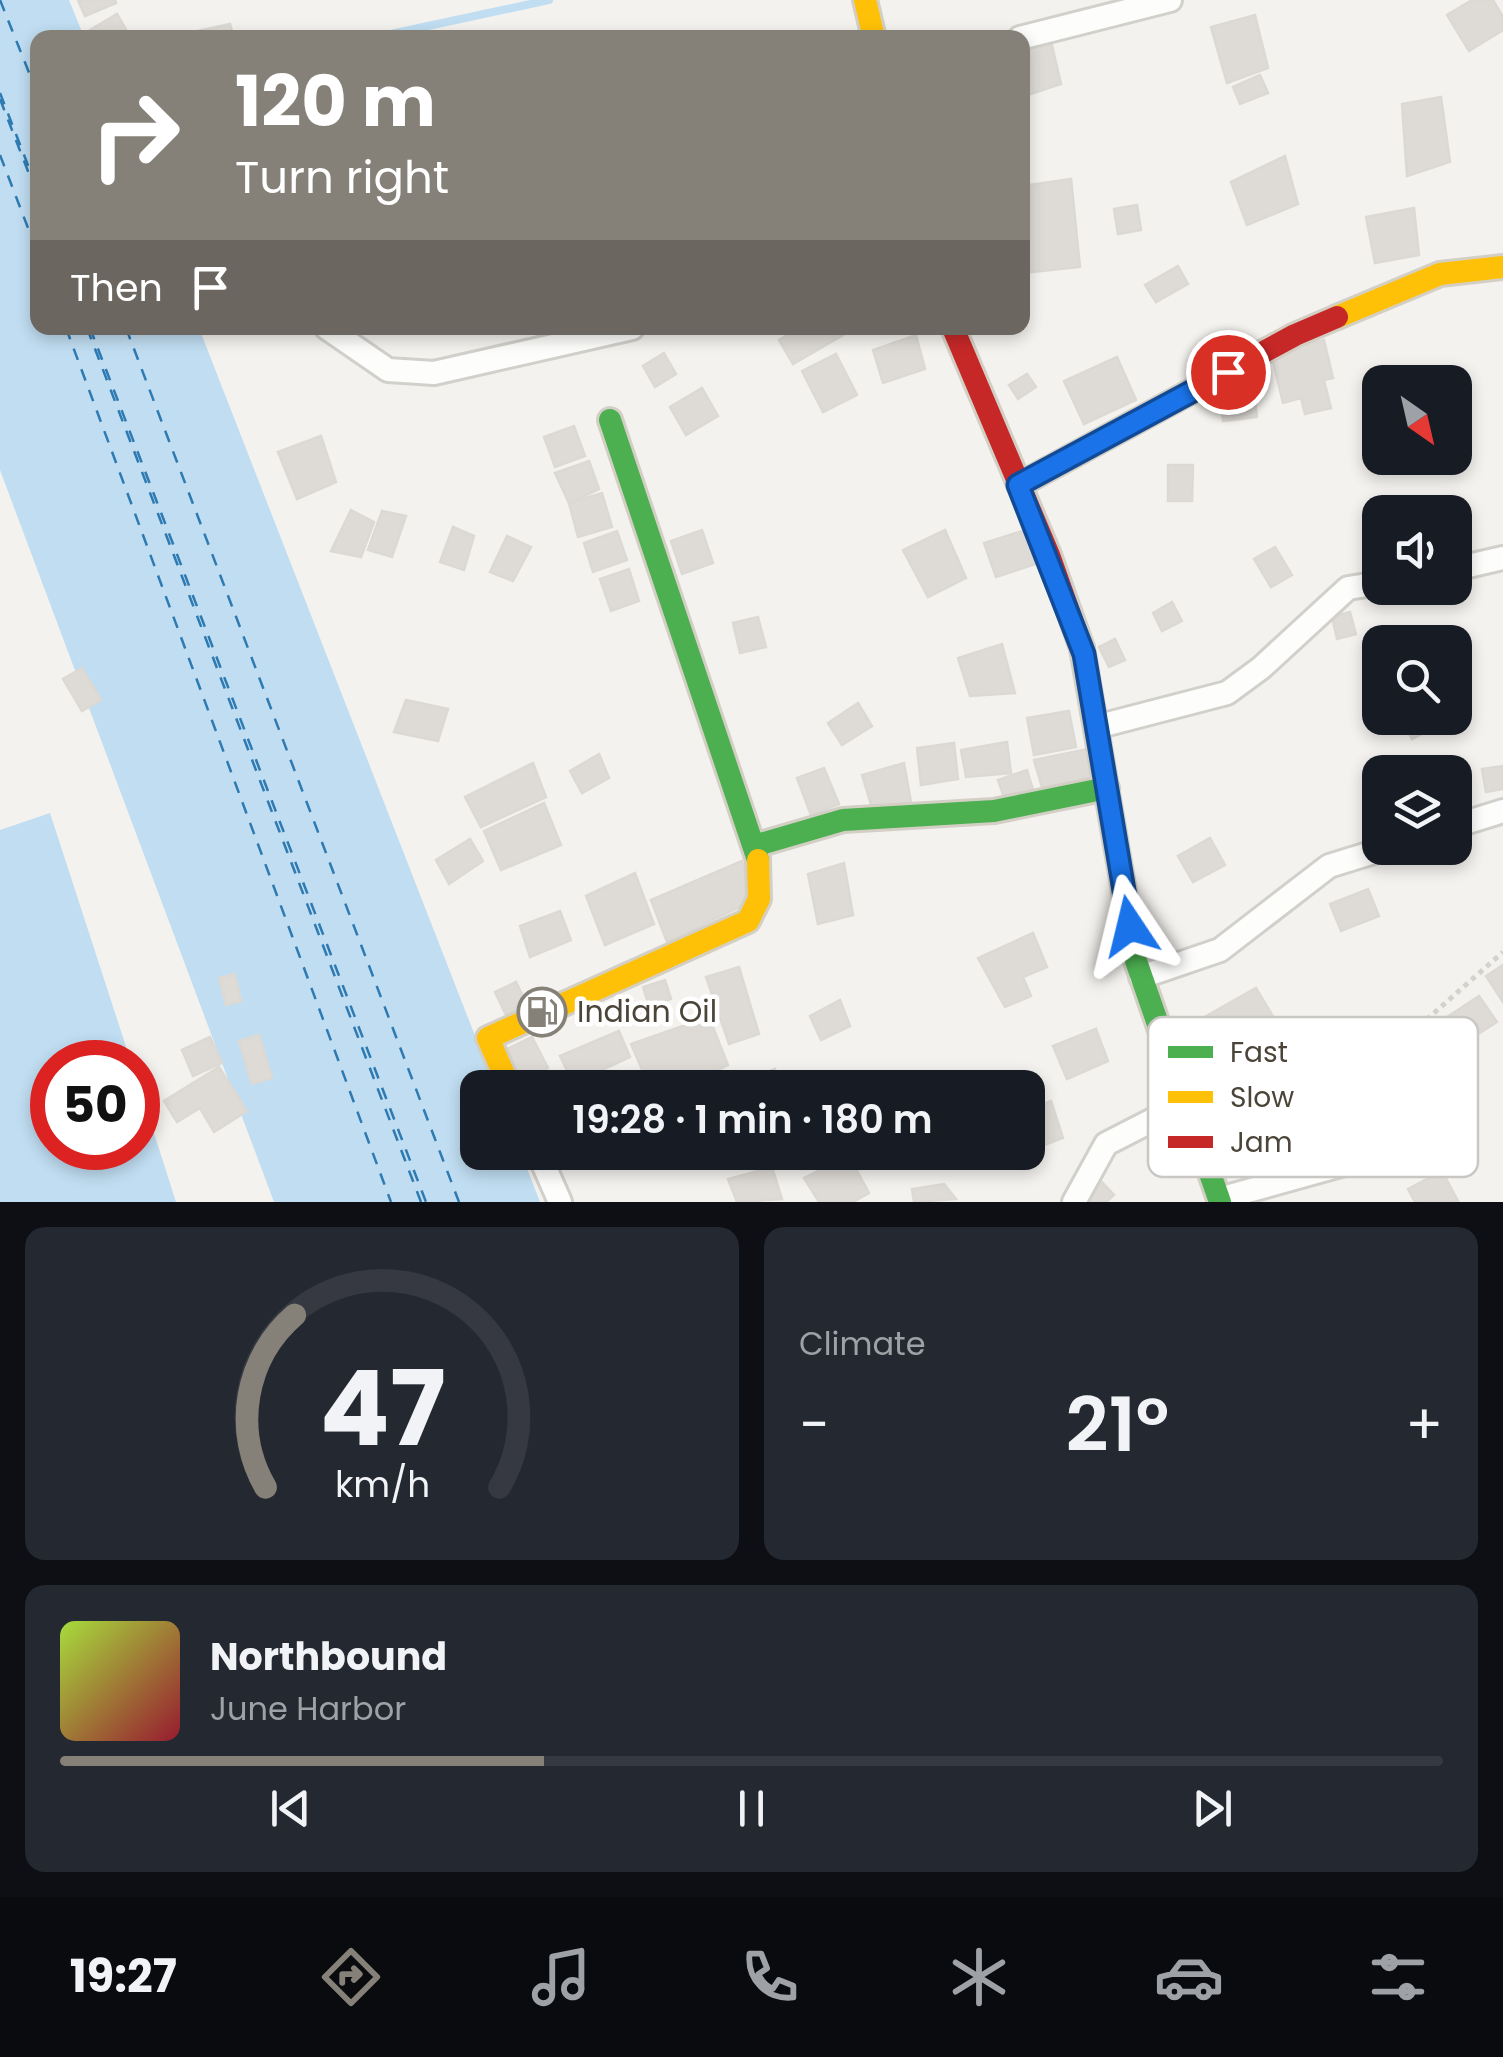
<!DOCTYPE html>
<meta charset="utf-8">
<style>
body{margin:0;font-family:Poppins,sans-serif;background:#242831;color:#f1f3f6;height:100vh;display:flex;flex-direction:column;font-size:38px;white-space:nowrap}
*{box-sizing:border-box;margin:0}
p{font-size:32px;color:#9ea1a6}
.icon{flex:none;width:55px;height:55px;fill:none;stroke:currentColor;stroke-width:2;stroke-linecap:round;stroke-linejoin:round}
.map{position:relative;height:1202px;overflow:hidden}
.panel{display:flex;flex-direction:column;gap:25px;padding:25px;background:#0d0f14;flex:1}
.panel>*{flex:none}
.hud{position:absolute;left:30px;top:30px;width:1000px;height:305px;border-radius:20px;box-shadow:0 5px 15px #0003;background:#868178;color:#fff;overflow:hidden}
.needle{width:65px;rotate:146deg}
.buttons{position:absolute;left:1362px;top:365px;display:grid;gap:20px}
.buttons a{display:grid;place-items:center;width:110px;height:110px;border-radius:20px;background:#171b24;box-shadow:0 5px 15px #0003;font-size:50px}
.speed{position:absolute;left:30px;top:1040px;display:flex;gap:20px;font-size:50px;font-weight:700;text-align:center}
.speed>*{display:grid;place-content:center;width:130px;height:130px;border-radius:50%;background:#171b24;box-shadow:0 5px 15px #0003;line-height:1}
.speed .limit{border:15px solid #d22;background:#fff;color:#111}
.pin{position:absolute;display:grid;place-items:center;width:85px;height:85px;color:#fff;margin:-42px;border:5px solid #fff;border-radius:50%;box-shadow:0 2px 10px #0007}
.me{position:absolute;width:110px;margin:-55px;rotate:350deg;stroke-linejoin:round;filter:drop-shadow(0 0 8px #0008)}
.turn{display:flex;align-items:center;gap:35px;height:210px;padding:0 40px;font-size:45px}
.turn .icon{width:130px;height:130px;stroke-width:2.5}
.turn b{display:block;font-size:70px;line-height:85px}
.then{display:flex;align-items:center;height:95px;padding:0 40px;background:#0003;gap:20px;font-size:38px}
.big{font-size:75px;font-weight:600;line-height:1.1}
.panel .card{flex:1;display:flex;flex-direction:column;justify-content:center;gap:15px;min-width:0;padding:0 35px;border-radius:20px;background:#242831}
.panel .dial{align-items:center;gap:0}
.dial svg{height:260px;overflow:visible;fill:none;stroke:#363941;stroke-width:7;stroke-linecap:round;text-anchor:middle}
.dial text{fill:#f1f3f6;stroke:none}
.song{display:flex;align-items:center;gap:30px}
.cover{width:120px;height:120px;border-radius:15px;background:linear-gradient(135deg,hsl(80 70% 55%),hsl(350 70% 35%))}
.played{height:10px;border-radius:5px;background:linear-gradient(90deg,#868178 35%,#363941 35%)}
.keys{display:flex;justify-content:space-around;direction:ltr}
.heat{display:flex;justify-content:space-between;align-items:center;font-size:55px;direction:ltr}
.panel .tiles{flex:1;display:grid;gap:25px;grid-template-columns:1fr 1fr}
.card:last-child{grid-column:span 2}
.trip{position:absolute;left:460px;top:1070px;width:585px;height:100px;border-radius:20px;background:#171b24;box-shadow:0 5px 15px #0003;font-weight:600;line-height:100px;text-align:center}
.menu{display:flex;height:160px;justify-content:space-around;align-items:center;background:#090b0e;color:#9ea1a6}
.menu .icon{width:70px;height:70px}
.menu .active{color:#868178}
.menu b{font-size:45px;color:#f1f3f6}
.map>svg:first-child{display:block}
.water{fill:#c0ddf1}
.lines{fill:none;stroke-linecap:round;stroke-linejoin:round}
.stream{stroke:#c0ddf1;stroke-width:8}
.ferry{stroke:#2e7ab2;stroke-width:2.5;stroke-dasharray:12 10;stroke-linecap:butt}
.building{fill:#dedbd6;stroke:#dcd9d4;stroke-width:2.5}
.street-casing{stroke:#d2d0cb;stroke-width:28}
.fast-casing{stroke:#d3cfc5;stroke-width:28}
.slow-casing{stroke:#d3cfc5;stroke-width:28}
.jam-casing{stroke:#d3cfc5;stroke-width:28}
.path{stroke:#d3d2cc;stroke-width:5;stroke-dasharray:5 5;stroke-linecap:butt}
.street{stroke:#fdfdfc;stroke-width:22}
.fast{stroke:#4caf50;stroke-width:22}
.slow{stroke:#ffc107;stroke-width:22}
.jam{stroke:#c62828;stroke-width:22}
.route-casing{stroke:#114b97;stroke-width:25}
.route{stroke:#1a73e8;stroke-width:18}
.labels{text-anchor:middle;stroke-width:9;stroke-linejoin:round;paint-order:stroke}
.poi-label{font-size:30px;fill:#4b4439;stroke:#fff;text-anchor:start}
.key{fill:#fff;stroke:#c9c7c4;stroke-width:2.5}
.key-label{font-size:28px;fill:#4b4439}
</style>
<div class="map">
<svg width="1503" height="1202" viewBox="0 0 1503 1202">
<rect width="100%" height="100%" fill="#f4f2ee"/>
<g class="water">
<polygon points="0,0 69,0 84,37 38,38 38,328 199,328 495,1087 478,1088 478,1152 521,1153 540,1202 274,1202 0,470"/>
<polygon points="50,813 131,1062 52,1062 52,1148 138,1148 138,1083 176,1202 0,1202 0,830"/>
</g>
<g class="lines">
<polyline class="stream" points="372,38 549,0"/>
<g class="ferry">
<polyline points="0,0 38,95"/>
<polyline points="0,93 38,191"/>
<polyline points="0,99 38,197"/>
<polyline points="0,155 38,254"/>
<polyline points="66,328 391,1202"/>
<polyline points="87,328 421,1202"/>
<polyline points="90,328 426,1202"/>
<polyline points="126,328 459,1202"/>
</g>
</g>
<g class="building">
<polygon points="78,0 115,0 116,3 85,16"/>
<polygon points="1472,0 1493,0 1503,17 1503,30 1469,51 1447,15"/>
<polygon points="117,14 131,38 94,38 90,30"/>
<polygon points="1255,15 1268,68 1227,83 1211,27"/>
<polygon points="230,24 234,38 200,38 198,31"/>
<polygon points="1051,41 1061,84 1022,97 1022,50"/>
<polygon points="1260,75 1268,93 1240,104 1233,87"/>
<polygon points="1441,97 1450,162 1407,176 1402,104"/>
<polygon points="1285,156 1298,204 1247,225 1231,182"/>
<polygon points="1071,179 1080,267 1022,273 1022,186"/>
<polygon points="1137,205 1141,230 1118,234 1114,209"/>
<polygon points="1414,208 1419,255 1375,263 1366,217"/>
<polygon points="1178,266 1188,284 1156,302 1145,285"/>
<polygon points="800,328 838,328 843,335 793,364 779,340"/>
<polygon points="916,335 925,369 883,383 873,350"/>
<polygon points="1324,340 1333,378 1324,380 1331,408 1305,414 1301,398 1283,403 1271,353"/>
<polygon points="664,353 676,374 655,387 643,366"/>
<polygon points="836,354 857,395 823,412 802,371"/>
<polygon points="1117,357 1136,400 1084,424 1064,381"/>
<polygon points="1027,374 1036,387 1018,399 1009,385"/>
<polygon points="1253,384 1257,417 1223,421 1219,388"/>
<polygon points="702,388 718,416 686,435 670,407"/>
<polygon points="574,426 585,456 555,467 544,437"/>
<polygon points="321,436 336,482 297,499 278,452"/>
<polygon points="589,461 599,489 569,503 555,473"/>
<polygon points="1168,465 1193,465 1192,501 1168,501"/>
<polygon points="602,493 612,527 578,537 569,503"/>
<polygon points="351,510 374,522 361,557 331,551"/>
<polygon points="382,511 406,516 392,557 368,550"/>
<polygon points="453,527 474,536 464,570 440,562"/>
<polygon points="1032,528 1045,561 996,577 984,543"/>
<polygon points="702,530 713,563 682,574 671,541"/>
<polygon points="945,530 966,578 928,597 903,550"/>
<polygon points="617,531 627,560 593,572 584,543"/>
<polygon points="507,536 531,547 513,581 490,572"/>
<polygon points="1275,547 1292,575 1271,587 1254,559"/>
<polygon points="629,569 639,601 611,611 600,579"/>
<polygon points="1172,602 1182,621 1162,631 1153,613"/>
<polygon points="1350,612 1356,634 1337,639 1332,617"/>
<polygon points="758,617 766,647 740,653 733,623"/>
<polygon points="1115,639 1125,660 1109,667 1099,647"/>
<polygon points="1002,644 1015,693 970,696 958,658"/>
<polygon points="82,668 101,700 82,711 63,679"/>
<polygon points="406,700 448,709 438,741 394,732"/>
<polygon points="858,703 872,726 842,745 828,723"/>
<polygon points="1069,711 1076,747 1034,755 1027,718"/>
<polygon points="1401,718 1444,718 1446,721 1412,739"/>
<polygon points="1007,742 1011,773 966,777 961,750"/>
<polygon points="954,743 958,779 921,785 917,748"/>
<polygon points="1093,748 1099,779 1043,791 1034,760"/>
<polygon points="599,754 609,778 582,793 570,771"/>
<polygon points="533,763 546,797 481,827 465,797"/>
<polygon points="904,763 911,802 873,811 862,775"/>
<polygon points="1503,766 1503,789 1486,792 1482,769"/>
<polygon points="824,768 839,804 811,815 797,778"/>
<polygon points="1027,770 1034,793 1006,803 998,780"/>
<polygon points="544,803 561,845 501,870 484,831"/>
<polygon points="1210,838 1225,865 1193,882 1178,856"/>
<polygon points="470,839 483,861 449,884 436,860"/>
<polygon points="742,861 754,900 667,942 651,900"/>
<polygon points="844,863 853,915 818,924 808,874"/>
<polygon points="635,873 654,924 605,945 586,896"/>
<polygon points="1368,889 1379,916 1341,931 1330,904"/>
<polygon points="560,911 571,940 530,957 520,926"/>
<polygon points="1033,933 1047,967 1023,977 1031,996 1005,1007 978,958"/>
<polygon points="1503,965 1503,1002 1486,976"/>
<polygon points="739,967 759,1034 729,1044 706,977"/>
<polygon points="235,974 241,1001 226,1005 219,978"/>
<polygon points="665,980 671,999 649,1006 643,987"/>
<polygon points="516,982 527,1004 506,1015 495,992"/>
<polygon points="1256,988 1280,1028 1202,1058 1185,1028"/>
<polygon points="1479,996 1497,1022 1464,1043 1447,1017"/>
<polygon points="840,1000 850,1026 821,1040 810,1016"/>
<polygon points="709,1017 728,1065 679,1088 650,1088 631,1044"/>
<polygon points="1096,1029 1108,1061 1067,1079 1053,1046"/>
<polygon points="619,1031 630,1057 573,1083 560,1056"/>
<polygon points="259,1035 272,1078 252,1084 239,1041"/>
<polygon points="210,1037 222,1063 193,1076 182,1050"/>
<polygon points="532,1037 548,1068 520,1081 505,1050"/>
<polygon points="219,1067 247,1111 214,1132 200,1108 177,1122 164,1101"/>
<polygon points="775,1069 780,1088 735,1088 734,1085"/>
<polygon points="1051,1101 1063,1138 1028,1151 1028,1110"/>
<polygon points="849,1156 869,1193 853,1202 819,1202 804,1178"/>
<polygon points="772,1167 782,1199 737,1202 728,1179"/>
<polygon points="1442,1171 1458,1201 1415,1202 1408,1189"/>
<polygon points="1100,1180 1114,1195 1106,1202 1091,1202 1083,1194"/>
<polygon points="944,1184 956,1199 914,1202 912,1189"/>
</g>
<g class="lines">
<g class="street-casing">
<g id="street">
<polyline points="1020,38 1170,0"/>
<polyline points="327,328 388,370 434,373 632,328"/>
<polyline points="1455,569 1503,558"/>
<polyline points="1096,727 1227,693 1261,668 1348,588 1380,583"/>
<polyline points="1455,826 1503,811"/>
<polyline points="1141,977 1220,950 1329,866 1387,848"/>
<polyline points="538,1152 560,1202"/>
<polyline points="1219,1199 1438,1138"/>
<polyline points="1074,1202 1106,1144 1184,1104"/>
</g>
</g>
<g class="fast-casing">
<g id="fast">
<polyline points="610,420 758,860"/>
<polyline points="1082,648 1136,961 1220,1202"/>
<polyline points="754,846 843,820 994,811 1107,788"/>
</g>
</g>
<g class="slow-casing">
<g id="slow">
<polyline points="865,0 874,38"/>
<polyline points="1337,317 1440,274 1503,267"/>
<polyline points="510,1088 488,1038 748,921 759,899 758,860"/>
</g>
</g>
<g class="jam-casing">
<g id="jam">
<polyline points="953,328 1049,555 1082,648"/>
<polyline points="1019,485 1295,335 1337,317"/>
</g>
</g>
<polyline class="path" points="1214,1096 1391,1051 1503,952"/>
<use href="#street" class="street"/>
<use href="#fast" class="fast"/>
<use href="#slow" class="slow"/>
<use href="#jam" class="jam"/>
</g>
<g class="lines">
<g class="route-casing">
<polyline id="route" points="1130,926 1084,654 1018,485 1228,372"/>
</g>
<use href="#route" class="route"/>
</g>
<defs>
<g id="fuel-ring" transform="scale(2.5)"><circle r="9.5" fill="#fff" stroke="#868178" stroke-width="1.5"/><path d="M-5.5-6h7V0h2V4h1.3V-2.5L3-4.5l.8-.8L6-3V5H2.5V1h-1V6h-7ZM-4.2-4.7v3.2H.2V-4.7Z" fill="#868178"/></g>
</defs>
<g fill-rule="evenodd">
<use href="#fuel-ring" x="542" y="1012"/>
</g>
<g class="labels">
<g class="poi-label">
<text x="577" y="1022">Indian Oil</text>
</g>
</g>
<rect x="1148" y="1017" width="330" height="160" rx="15" class="key"/>
<rect x="1168" y="1046" width="45" height="12" fill="#4caf50"/>
<rect x="1168" y="1091" width="45" height="12" fill="#ffc107"/>
<rect x="1168" y="1136" width="45" height="12" fill="#c62828"/>
<g class="key-label">
<text x="1230" y="1062">Fast</text>
<text x="1230" y="1107">Slow</text>
<text x="1230" y="1152">Jam</text>
</g>
</svg>
<div class="buttons">
<a><svg class="needle" viewBox="-14 -14 28 28"><path d="M0-13l5 13h-10z" fill="#e53935"/><path d="M0 13l5-13h-10z" fill="#9ea1a6"/></svg></a>
<a><svg class="icon" aria-label="sound" viewBox="0 0 24 24"><path d="M4 9h4l5-4v14l-5-4H4zM17 9q2 3 0 6"/></svg></a>
<a><svg class="icon" aria-label="search" viewBox="0 0 24 24"><circle cx="10" cy="10" r="6"/><path d="M15 15l6 6"/></svg></a>
<a><svg class="icon" aria-label="layers" viewBox="0 0 24 24"><path d="M12 4l9 5-9 5-9-5zM3 14l9 5 9-5"/></svg></a>
</div>
<div class="speed"><div class="limit">50</div></div>
<div class="pin" style="left:1228px;top:372px;background:#d93025"><svg class="icon" aria-label="arrive" viewBox="0 0 24 24"><path d="M6 21V4h12l-3 4 3 4H6"/></svg></div>
<svg class="me" style="left:1130px;top:926px" viewBox="-20 -20 40 40"><path d="M0-17L14 15 0 8-14 15z" fill="#1a73e8" stroke="#fff" stroke-width="4"/></svg>
<div class="trip">19:28 · 1 min · 180 m</div>
<div class="hud">
<div class="turn"><svg class="icon" aria-label="right" viewBox="0 0 24 24"><path d="M7 20v-9h11M14 6l5 5-5 5"/></svg><div><b>120 m</b>Turn right</div></div>
<div class="then">Then<svg class="icon" aria-label="arrive" viewBox="0 0 24 24"><path d="M6 21V4h12l-3 4 3 4H6"/></svg></div>
</div>
</div>
<section class="panel">
<div class="tiles">
<div class="card dial"><svg viewBox="0 0 100 80">
<path d="M14 69A42 42 0 1 1 86 69"/>
<path d="M14 69A42 42 0 0 1 23 16" stroke="#868178"/>
<text x="50" y="56" font-size="32" font-weight="700">47</text>
<text x="50" y="72" font-size="11">km/h</text>
</svg></div>
<div class="card"><p>Climate</p>
<div class="heat"><a>−</a><b class="big">21°</b><a>+</a></div>
</div>
<div class="card">
<div class="song"><i class="cover"></i><div><b>Northbound</b><p>June Harbor</p></div></div>
<div class="played"></div>
<div class="keys"><svg class="icon" aria-label="previous" viewBox="0 0 24 24"><path d="M18 5L8 12l10 7zM5 5v14"/></svg><svg class="icon" aria-label="pause" viewBox="0 0 24 24"><path d="M8 5v14M16 5v14"/></svg><svg class="icon" aria-label="next" viewBox="0 0 24 24"><path d="M6 5l10 7-10 7zM19 5v14"/></svg></div>
</div>
</div>
</section>
<nav class="menu">
<b>19:27</b>
<svg class="icon active" aria-label="directions" viewBox="0 0 24 24"><path d="M12 3l9 9-9 9-9-9zM9 14v-3h6M13 9l2 2-2 2"/></svg>
<svg class="icon" aria-label="music" viewBox="0 0 24 24"><path d="M9 18V5l10-2v13"/><circle cx="6" cy="18" r="3"/><circle cx="16" cy="16" r="3"/></svg>
<svg class="icon" aria-label="phone" viewBox="0 0 24 24"><path d="M5 4h4l2 5-3 2q2 4 5 5l2-3 5 2v4C11 20 4 13 5 4z"/></svg>
<svg class="icon" aria-label="climate" viewBox="0 0 24 24"><path d="M12 3v18M4 7l16 10M4 17L20 7"/></svg>
<svg class="icon" aria-label="car" viewBox="0 0 24 24"><path d="M5 17H2v-5l4-1 3-4h7l3 4 3 1v5h-3M9 17h6M6 11h13"/><circle cx="7" cy="17" r="2"/><circle cx="17" cy="17" r="2"/></svg>
<svg class="icon" aria-label="filters" viewBox="0 0 24 24"><path d="M4 7h16M4 17h16"/><circle cx="9" cy="7" r="2"/><circle cx="15" cy="17" r="2"/></svg>
</nav>
